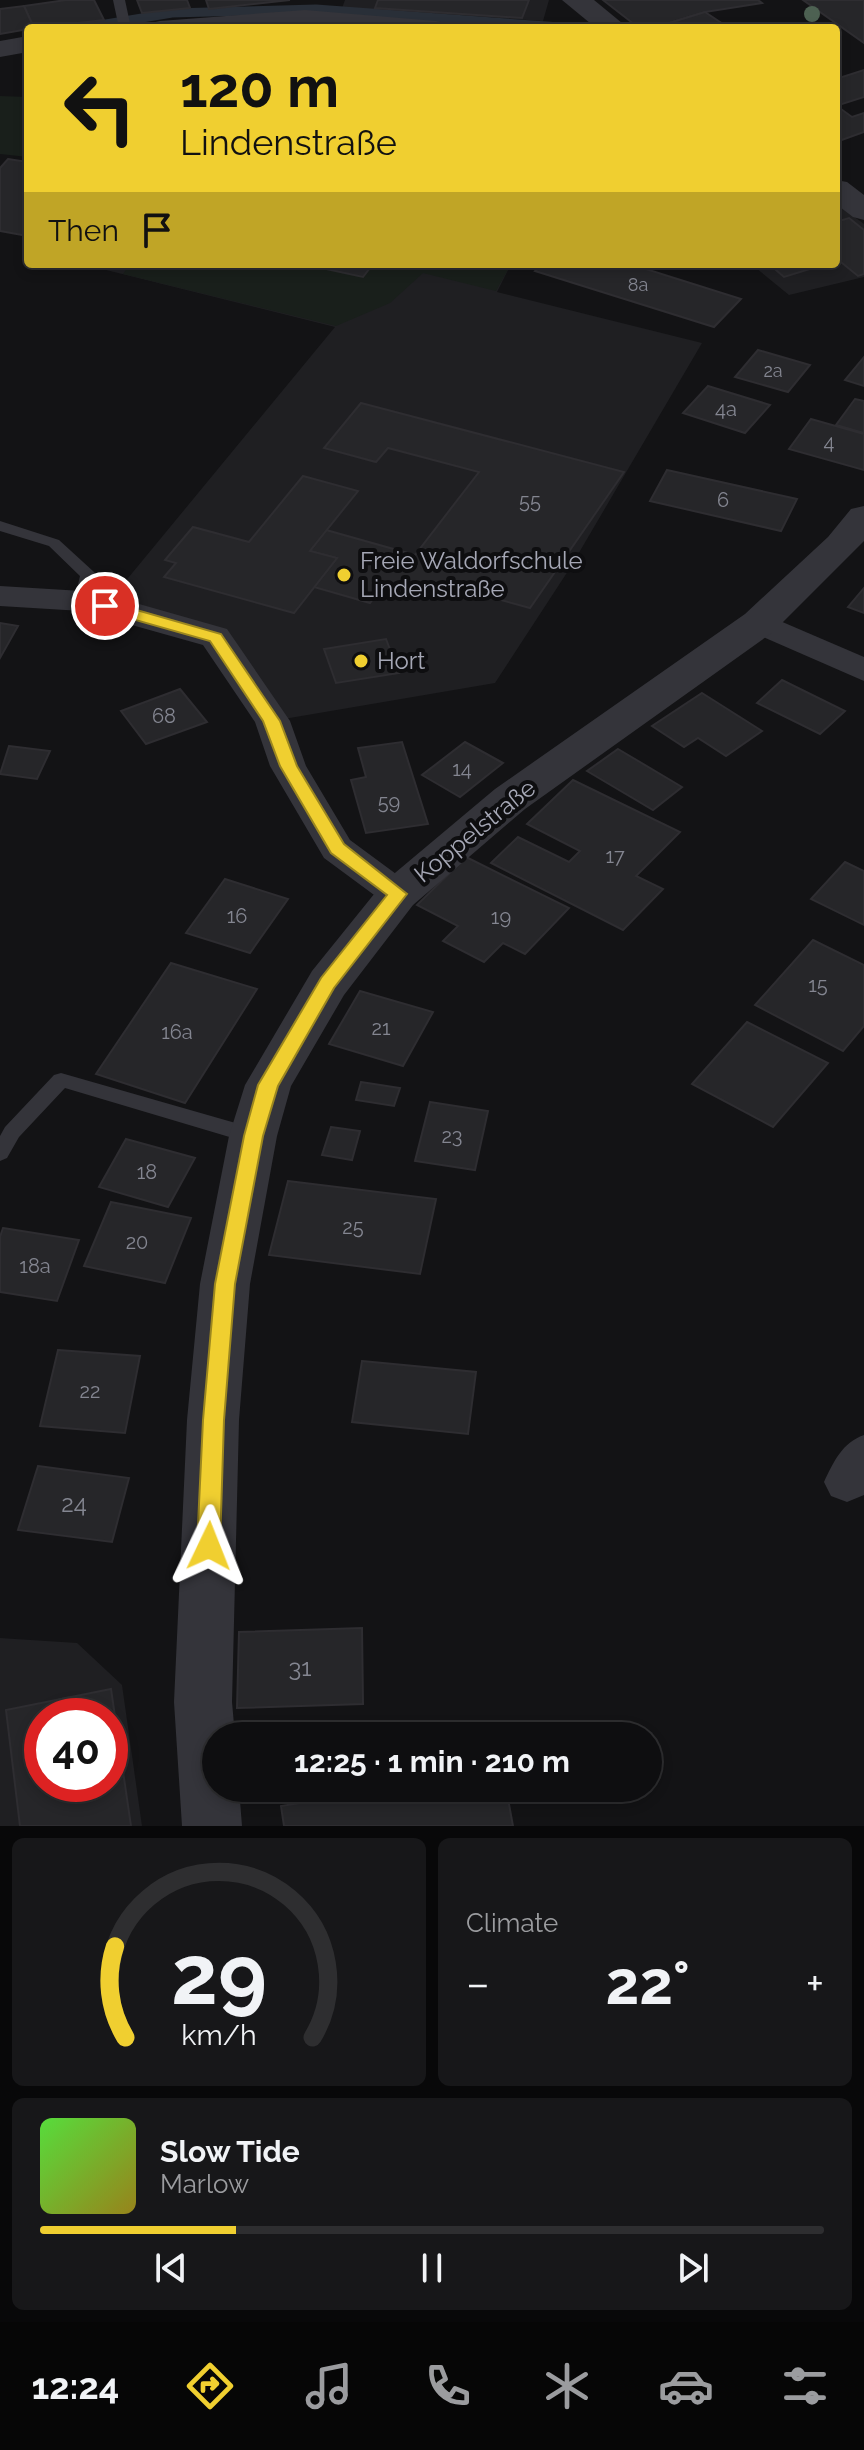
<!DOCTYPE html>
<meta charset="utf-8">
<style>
body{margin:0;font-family:Raleway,sans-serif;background:#171719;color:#f1f3f6;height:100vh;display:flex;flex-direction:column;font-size:30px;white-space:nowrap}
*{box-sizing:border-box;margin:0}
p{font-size:26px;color:#9b9c9f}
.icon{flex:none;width:44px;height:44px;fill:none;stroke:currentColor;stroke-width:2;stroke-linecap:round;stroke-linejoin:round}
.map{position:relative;height:1826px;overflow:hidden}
.side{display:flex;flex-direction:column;gap:12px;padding:12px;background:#080809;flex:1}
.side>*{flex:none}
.guide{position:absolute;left:24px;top:24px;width:816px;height:244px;border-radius:8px;box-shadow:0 4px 12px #0003,0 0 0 2px #2e2e30;background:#f0cf30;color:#111;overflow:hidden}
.speed{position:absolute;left:24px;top:1698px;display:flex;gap:16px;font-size:40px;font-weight:700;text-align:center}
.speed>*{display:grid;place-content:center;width:104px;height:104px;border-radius:50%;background:#0e0e10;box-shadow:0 4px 12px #0003,0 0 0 2px #2e2e30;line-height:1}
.speed .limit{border:12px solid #d22;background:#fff;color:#111}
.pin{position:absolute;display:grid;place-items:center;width:68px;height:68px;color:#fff;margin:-34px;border:4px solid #fff;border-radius:50%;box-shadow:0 2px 8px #0007}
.me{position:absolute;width:88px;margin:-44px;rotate:2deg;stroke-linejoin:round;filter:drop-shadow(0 0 6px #0008)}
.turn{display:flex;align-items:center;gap:28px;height:168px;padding:0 24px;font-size:36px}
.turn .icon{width:104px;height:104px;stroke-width:2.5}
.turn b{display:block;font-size:56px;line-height:68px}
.then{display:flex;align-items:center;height:76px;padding:0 24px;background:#0003;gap:16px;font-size:30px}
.big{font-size:60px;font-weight:700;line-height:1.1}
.side .widget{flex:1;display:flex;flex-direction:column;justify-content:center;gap:12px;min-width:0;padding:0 28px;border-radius:12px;background:#171719}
.side .dial{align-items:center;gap:0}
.dial svg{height:208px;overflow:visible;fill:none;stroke:#2e2e30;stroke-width:7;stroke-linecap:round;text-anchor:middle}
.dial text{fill:#f1f3f6;stroke:none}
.song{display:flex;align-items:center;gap:24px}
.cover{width:96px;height:96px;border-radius:12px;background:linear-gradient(135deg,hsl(110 70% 55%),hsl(50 70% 35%))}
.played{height:8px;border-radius:4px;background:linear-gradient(90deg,#f0cf30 25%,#2e2e30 25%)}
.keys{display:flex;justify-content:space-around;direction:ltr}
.heat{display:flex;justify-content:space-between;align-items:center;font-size:44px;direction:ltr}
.side .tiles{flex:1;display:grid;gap:12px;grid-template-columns:1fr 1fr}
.widget:last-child{grid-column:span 2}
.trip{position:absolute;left:202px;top:1722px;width:460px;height:80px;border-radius:40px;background:#0e0e10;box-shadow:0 4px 12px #0003,0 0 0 2px #2e2e30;font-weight:700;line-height:80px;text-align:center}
.tab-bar{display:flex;height:128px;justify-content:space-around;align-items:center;background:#060606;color:#9b9c9f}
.tab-bar .icon{width:56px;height:56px}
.tab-bar .current{color:#f0cf30}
.tab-bar b{font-size:36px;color:#f1f3f6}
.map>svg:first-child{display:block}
.built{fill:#1f1f22;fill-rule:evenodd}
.green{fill:#191f1b}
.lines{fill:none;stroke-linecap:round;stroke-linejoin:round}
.stream{stroke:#292f38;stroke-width:9}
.building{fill:#262629;stroke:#2e2d31;stroke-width:2;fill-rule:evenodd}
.service{fill:#34343a;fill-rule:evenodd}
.minor{fill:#34343a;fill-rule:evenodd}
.tertiary{fill:#34343a;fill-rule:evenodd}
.tree{fill:#4d6152}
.route{fill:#f0cf30;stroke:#9c871f;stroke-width:2}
.poi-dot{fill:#f0cf30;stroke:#0e0e10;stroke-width:3}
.labels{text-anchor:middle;stroke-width:8;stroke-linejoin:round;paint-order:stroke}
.far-number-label{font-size:18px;fill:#848691}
.number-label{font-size:20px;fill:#848691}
.poi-label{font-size:24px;fill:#a5a7b5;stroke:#0e0e10;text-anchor:start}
.street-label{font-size:24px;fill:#a5a7b5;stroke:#0e0e10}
.near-number-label{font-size:24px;fill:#848691}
</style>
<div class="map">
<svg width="864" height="1826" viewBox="0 0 864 1826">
<rect width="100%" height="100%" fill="#131315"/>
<g class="built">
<polygon points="345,0 549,0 543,21 342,8"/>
<polygon points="836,203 864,224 864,277 789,295 751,264 836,264"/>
<polygon points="82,264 511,264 497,292 702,343 570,568 495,683 272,721 215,637 105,606 335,327"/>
<path d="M0,1638L77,1643L122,1685L142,1826H0ZM42,1716H110V1784H42Z"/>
</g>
<g class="green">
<polygon points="0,96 28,97 28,157 0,154"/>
<polygon points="130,264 303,264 362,277 373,264 511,264 496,291 423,273 390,303 336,326 123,274"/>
</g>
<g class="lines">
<polyline class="stream" points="82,28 172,13 316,9 560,27"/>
</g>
<g class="building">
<polygon points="66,0 94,0 104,20 34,28 24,6"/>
<polygon points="137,0 187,0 190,8 142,13"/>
<polygon points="206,0 290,0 209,9"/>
<polygon points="378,0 529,0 522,18 375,8"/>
<polygon points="603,0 758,0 762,3 705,12 653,28 639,28"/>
<polygon points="803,0 864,0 864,43"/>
<polygon points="24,6 34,28 0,34 0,9"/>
<polygon points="705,12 729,28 653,28"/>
<polygon points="864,70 864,97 839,105 836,103 836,79"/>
<polygon points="841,109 852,117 864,113 864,132 836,142 836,111"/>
<polygon points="8,159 28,162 28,236 0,231 0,168"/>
<polygon points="849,218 864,230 864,274 858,276 836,258 836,222"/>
<polygon points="303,264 373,264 363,277"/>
<polygon points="542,264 630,264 741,299 714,327 535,271"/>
<polygon points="769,264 826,264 784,277"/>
<polygon points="758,350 810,365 788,392 735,377"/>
<polygon points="864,357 864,386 845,380"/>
<polygon points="708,386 770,405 745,433 683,413"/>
<polygon points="855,399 864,401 864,433 836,425"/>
<polygon points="361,403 624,472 530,608 454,587 445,600 385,583 370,603 314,587 337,558 310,551 326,530 415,555 479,472 388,448 376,462 324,448"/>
<polygon points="811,419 864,434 864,470 789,449"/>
<polygon points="667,470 797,499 781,531 650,501"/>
<polygon points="303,476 358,491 310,551 337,558 294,613 164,577 176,563 165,560 193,527 249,542"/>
<polygon points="864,588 864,613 848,607"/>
<polygon points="0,623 18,626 0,658"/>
<polygon points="386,639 399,673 336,683 324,649"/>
<polygon points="782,680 845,711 820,734 757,703"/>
<polygon points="180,689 207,722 146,744 121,711"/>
<polygon points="702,693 762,731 726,756 698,738 684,747 652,726"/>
<polygon points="402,742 428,824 366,833 351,780 366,777 358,748"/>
<polygon points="465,742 503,763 460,797 422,775"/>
<polygon points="9,746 50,751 37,779 0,774"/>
<polygon points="618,749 682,787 653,810 587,771"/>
<polygon points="573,780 680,832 636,876 663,889 623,930 491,863 518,837 569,862 580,851 527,824"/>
<polygon points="466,857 569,908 525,954 503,943 484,962 443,941 458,926 417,905"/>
<polygon points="845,862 864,871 864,925 811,899"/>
<polygon points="225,879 288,899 250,953 186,933"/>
<polygon points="813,940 864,965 864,1026 843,1051 755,1005"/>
<polygon points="171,963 257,989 185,1103 96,1074"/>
<polygon points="360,991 433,1012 403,1066 329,1044"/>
<polygon points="747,1022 828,1063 773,1127 692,1084"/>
<polygon points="361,1082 400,1088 394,1106 356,1100"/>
<polygon points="430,1102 488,1111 475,1170 415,1161"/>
<polygon points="331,1127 360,1131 352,1160 322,1155"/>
<polygon points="126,1139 195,1158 168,1207 99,1187"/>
<polygon points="288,1181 436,1199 420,1274 269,1255"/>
<polygon points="111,1202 191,1218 165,1283 84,1266"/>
<polygon points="3,1228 79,1240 57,1301 0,1292 0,1237"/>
<polygon points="58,1350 140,1356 125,1433 40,1426"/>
<polygon points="362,1361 476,1372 468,1434 352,1422"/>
<polygon points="38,1466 129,1478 112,1542 18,1530"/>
<polygon points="362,1628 363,1704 237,1708 239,1632"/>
<path d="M111,1689L131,1826H20L6,1710ZM42,1716H110V1784H42Z"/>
<polygon points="393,1788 506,1788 513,1826 284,1826 281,1806"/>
</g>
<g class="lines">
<g class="service">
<polygon points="113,0 125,0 131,28 119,28"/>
<polygon points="0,521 59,540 94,572 96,575 88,604 82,606 74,601 80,576 49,546 0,531"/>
<polygon points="61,1073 253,1128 260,1131 263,1136 260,1141 253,1144 65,1088 19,1137 7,1158 0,1161 0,1136 5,1127 54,1075"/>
</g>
<g class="minor">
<polygon points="305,10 436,21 445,23 448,28 347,28 305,24 258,28 148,28 151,23 160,21"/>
<polygon points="28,36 28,52 0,57 0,41"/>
<polygon points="0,586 82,591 118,598 227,629 290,721 306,766 350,840 411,885 417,894 411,903 398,907 385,903 324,858 270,766 255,722 203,645 82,611 0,606"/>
<polygon points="759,612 864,657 864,681 747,630 742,623 747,616"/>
<path d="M864,1435V1495L847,1502L831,1496L824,1482C834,1461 842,1443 864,1435Z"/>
</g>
<g class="tertiary">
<polygon points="562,0 594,0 628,28 596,28"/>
<polygon points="836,180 847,182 864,195 864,220 853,217 836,204"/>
<polygon points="864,506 864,541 773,632 525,809 413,905 344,995 291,1086 277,1136 250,1284 239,1420 232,1702 235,1736 216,1736 216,1788 239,1788 242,1826 182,1826 174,1702 187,1420 200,1284 229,1136 245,1085 312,971 383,883 495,789 745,614 828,537 851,509"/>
</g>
</g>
<circle class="tree" cx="812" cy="14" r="8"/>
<polygon class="route" points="105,601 221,634 280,721 297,766 344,844 407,894 334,988 278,1086 263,1136 235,1284 224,1420 220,1546 217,1553 209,1556 201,1553 197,1546 203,1420 215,1284 244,1136 258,1085 321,978 387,895 331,853 280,766 263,721 210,641 100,610 97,606"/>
<g class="poi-dot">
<circle cx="344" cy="575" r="8"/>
<circle cx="361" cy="661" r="8"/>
</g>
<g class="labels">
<g class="far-number-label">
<text x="638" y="291">8a</text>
<text x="773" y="377">2a</text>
</g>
<g class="number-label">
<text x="726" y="416">4a</text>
<text x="829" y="449">4</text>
<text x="723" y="507">6</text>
<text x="530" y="508">55</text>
<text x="164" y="723">68</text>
<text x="462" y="776">14</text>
<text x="389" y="809">59</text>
<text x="615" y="863">17</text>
<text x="237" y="923">16</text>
<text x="501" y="924">19</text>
<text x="818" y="992">15</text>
<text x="381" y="1035">21</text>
<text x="177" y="1039">16a</text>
<text x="452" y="1143">23</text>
<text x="147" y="1179">18</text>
<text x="353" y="1234">25</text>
<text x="137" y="1249">20</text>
<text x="35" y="1273">18a</text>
<text x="90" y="1398">22</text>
</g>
<g class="poi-label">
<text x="360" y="569">Freie Waldorfschule<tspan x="360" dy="28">Lindenstraße</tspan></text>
<text x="377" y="669">Hort</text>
</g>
<g class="street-label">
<text transform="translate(475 831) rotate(-39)" y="8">Koppelstraße</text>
</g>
<g class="near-number-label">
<text x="74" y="1512">24</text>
<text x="300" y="1676">31</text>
</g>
</g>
</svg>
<div class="speed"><div class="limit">40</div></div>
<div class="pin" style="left:105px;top:606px;background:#d93025"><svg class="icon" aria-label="arrive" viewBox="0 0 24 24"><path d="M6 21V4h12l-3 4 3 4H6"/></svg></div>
<svg class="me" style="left:209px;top:1546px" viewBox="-20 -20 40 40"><path d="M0-17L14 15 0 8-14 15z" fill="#f0cf30" stroke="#fff" stroke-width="4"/></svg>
<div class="trip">12:25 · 1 min · 210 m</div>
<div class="guide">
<div class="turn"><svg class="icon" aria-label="left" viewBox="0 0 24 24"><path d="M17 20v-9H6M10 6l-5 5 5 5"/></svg><div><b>120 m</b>Lindenstraße</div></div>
<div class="then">Then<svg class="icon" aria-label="arrive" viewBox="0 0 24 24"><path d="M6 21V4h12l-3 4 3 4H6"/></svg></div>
</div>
</div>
<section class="side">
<div class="tiles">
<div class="widget dial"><svg viewBox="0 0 100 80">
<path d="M14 69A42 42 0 1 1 86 69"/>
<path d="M14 69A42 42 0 0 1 10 34" stroke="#f0cf30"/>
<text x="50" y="56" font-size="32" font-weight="700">29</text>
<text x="50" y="72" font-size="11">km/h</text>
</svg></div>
<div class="widget"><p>Climate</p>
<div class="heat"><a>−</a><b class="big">22°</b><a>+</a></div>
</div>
<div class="widget">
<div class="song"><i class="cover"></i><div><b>Slow Tide</b><p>Marlow</p></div></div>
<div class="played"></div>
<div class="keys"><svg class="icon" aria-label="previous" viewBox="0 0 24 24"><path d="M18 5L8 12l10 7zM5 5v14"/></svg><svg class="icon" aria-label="pause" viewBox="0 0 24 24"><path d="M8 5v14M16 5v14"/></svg><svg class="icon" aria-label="next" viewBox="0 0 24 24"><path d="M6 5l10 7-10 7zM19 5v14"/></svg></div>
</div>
</div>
</section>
<nav class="tab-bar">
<b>12:24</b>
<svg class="icon current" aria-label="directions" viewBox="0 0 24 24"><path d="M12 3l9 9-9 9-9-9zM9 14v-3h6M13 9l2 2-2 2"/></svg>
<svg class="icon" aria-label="music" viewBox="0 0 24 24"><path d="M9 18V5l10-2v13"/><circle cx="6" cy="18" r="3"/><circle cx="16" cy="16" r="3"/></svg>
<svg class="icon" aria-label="phone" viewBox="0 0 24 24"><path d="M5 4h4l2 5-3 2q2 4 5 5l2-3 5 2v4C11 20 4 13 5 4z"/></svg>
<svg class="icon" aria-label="climate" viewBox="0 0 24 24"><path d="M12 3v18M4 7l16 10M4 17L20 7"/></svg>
<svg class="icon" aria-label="car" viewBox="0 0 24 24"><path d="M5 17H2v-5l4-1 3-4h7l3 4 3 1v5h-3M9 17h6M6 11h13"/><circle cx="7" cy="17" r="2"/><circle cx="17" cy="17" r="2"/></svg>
<svg class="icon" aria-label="filters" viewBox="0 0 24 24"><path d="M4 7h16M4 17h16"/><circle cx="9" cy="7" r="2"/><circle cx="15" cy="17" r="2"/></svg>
</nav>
